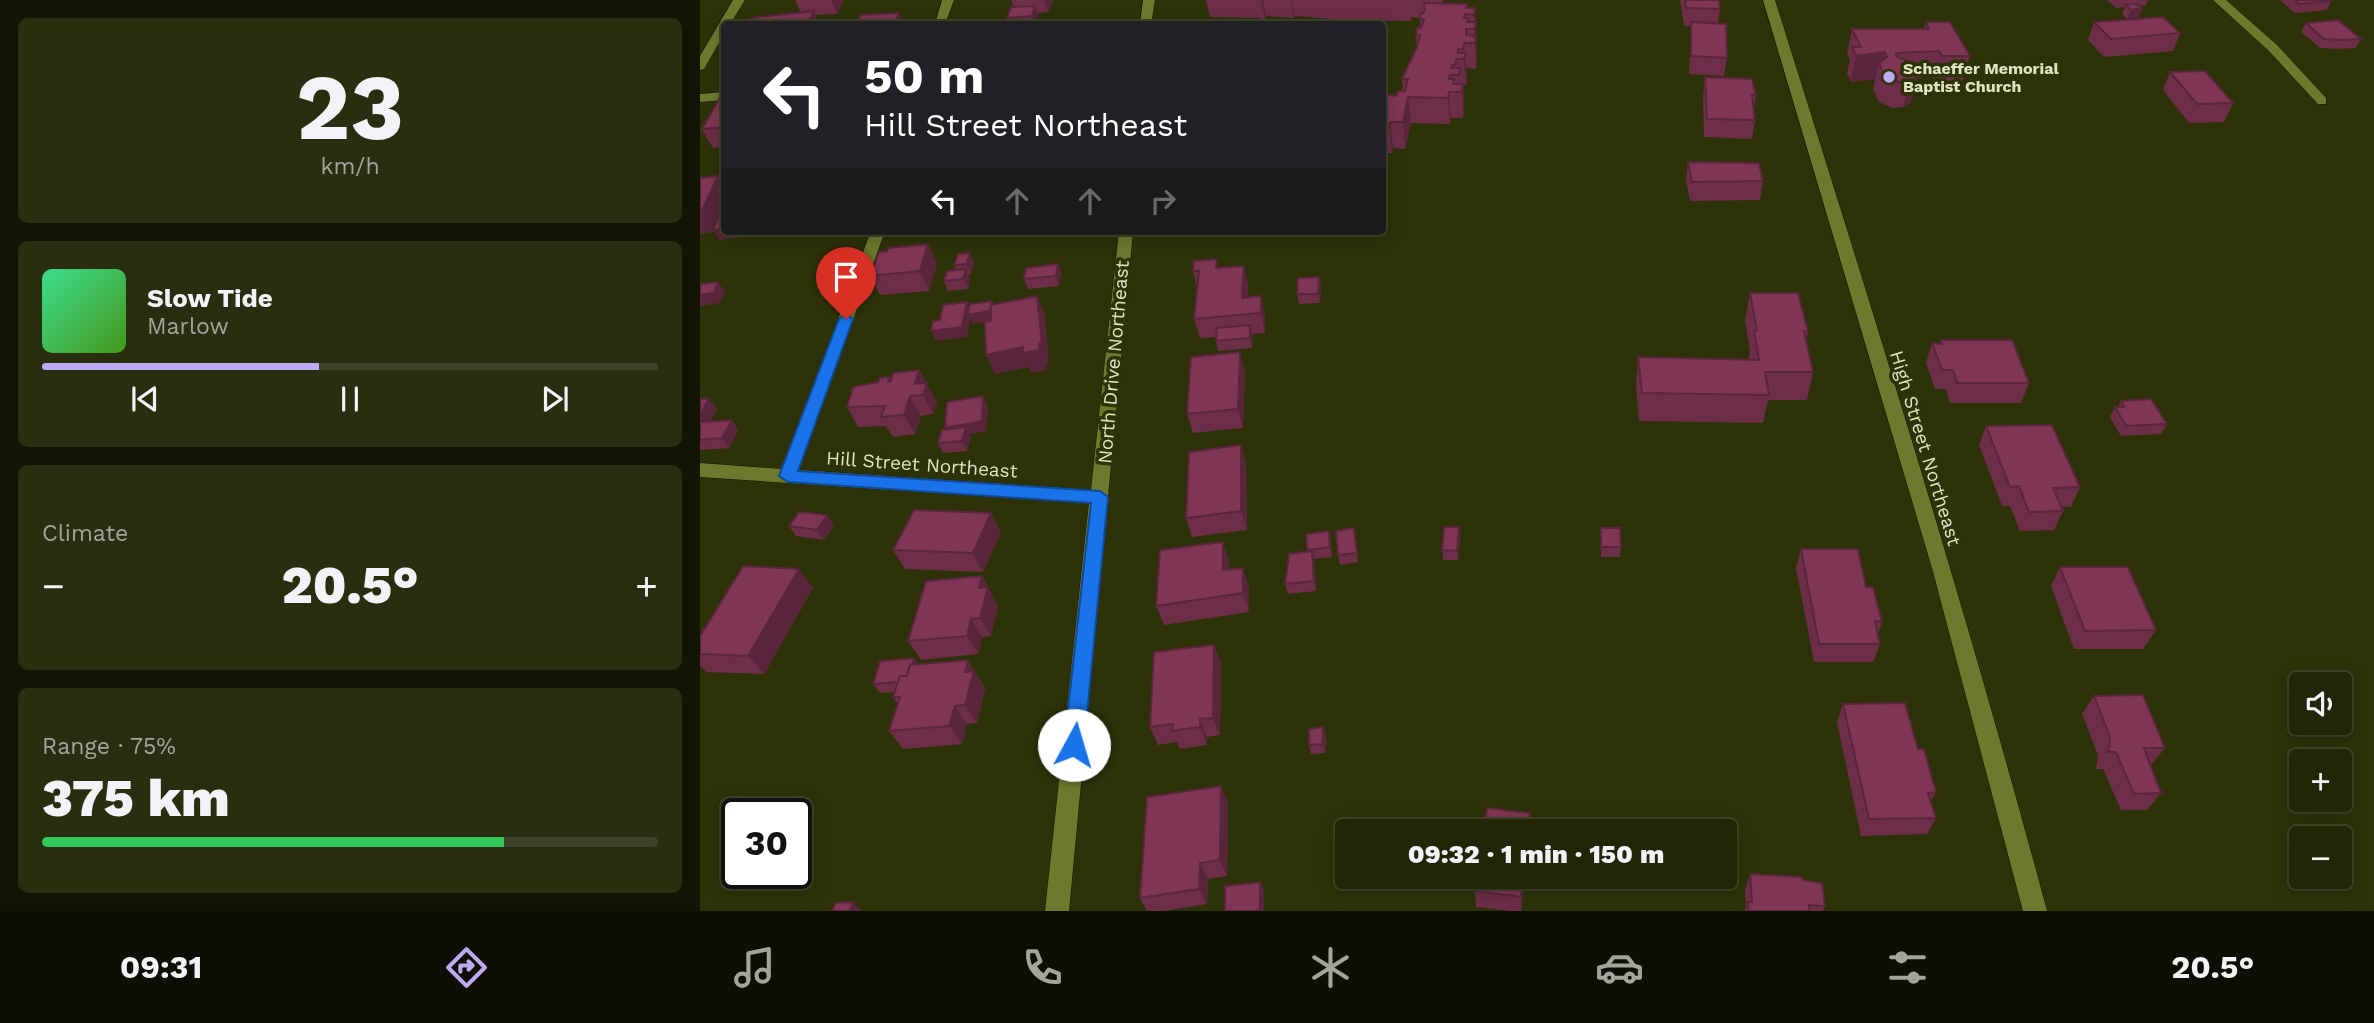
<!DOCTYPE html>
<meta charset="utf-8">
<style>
body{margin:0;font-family:"Work Sans",sans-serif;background:#2a2e11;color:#f1f3f6;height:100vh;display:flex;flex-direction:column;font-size:26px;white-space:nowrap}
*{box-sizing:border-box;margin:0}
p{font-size:23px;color:#a2a59b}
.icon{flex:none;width:38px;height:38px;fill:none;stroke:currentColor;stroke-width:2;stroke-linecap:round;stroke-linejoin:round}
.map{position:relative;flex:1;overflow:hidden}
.details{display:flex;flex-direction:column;gap:18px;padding:18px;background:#131504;width:700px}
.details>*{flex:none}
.banner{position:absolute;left:21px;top:21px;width:665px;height:214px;border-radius:7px;box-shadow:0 4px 18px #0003,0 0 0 2px #3f4328;background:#202124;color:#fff;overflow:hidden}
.buttons{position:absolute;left:1589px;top:672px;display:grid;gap:14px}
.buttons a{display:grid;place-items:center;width:63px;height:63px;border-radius:7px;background:#222607;box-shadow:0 4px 18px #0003,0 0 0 2px #3f4328;font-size:35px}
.speed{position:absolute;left:21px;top:798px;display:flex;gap:14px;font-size:35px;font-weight:700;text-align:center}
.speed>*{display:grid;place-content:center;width:91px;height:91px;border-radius:50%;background:#222607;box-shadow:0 4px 18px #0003,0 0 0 2px #3f4328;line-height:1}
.speed .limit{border:4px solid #111;border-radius:10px;background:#fff;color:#111}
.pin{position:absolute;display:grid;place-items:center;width:60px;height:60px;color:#fff;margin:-72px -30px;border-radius:50% 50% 50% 0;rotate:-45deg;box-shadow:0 0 7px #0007}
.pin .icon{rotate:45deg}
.me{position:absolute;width:77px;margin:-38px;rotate:6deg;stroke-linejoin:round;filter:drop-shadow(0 0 5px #0008)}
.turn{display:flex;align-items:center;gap:24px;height:147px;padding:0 28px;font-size:32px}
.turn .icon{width:91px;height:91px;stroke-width:2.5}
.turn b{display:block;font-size:49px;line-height:60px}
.lanes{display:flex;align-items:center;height:66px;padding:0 28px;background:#0003;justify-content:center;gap:35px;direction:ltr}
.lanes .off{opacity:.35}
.big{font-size:52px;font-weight:800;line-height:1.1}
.details .widget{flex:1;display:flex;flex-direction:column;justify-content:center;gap:10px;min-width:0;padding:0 24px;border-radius:10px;background:#2a2e11}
.details .dial{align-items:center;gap:0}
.dial b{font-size:91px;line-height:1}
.song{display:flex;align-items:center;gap:21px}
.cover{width:84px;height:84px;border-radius:10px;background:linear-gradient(135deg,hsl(150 70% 55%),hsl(100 70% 35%))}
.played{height:7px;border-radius:4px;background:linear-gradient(90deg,#bea9f5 45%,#3f4328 45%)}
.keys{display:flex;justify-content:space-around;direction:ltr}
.heat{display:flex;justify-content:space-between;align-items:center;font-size:38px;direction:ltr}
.charge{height:10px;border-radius:5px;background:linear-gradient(90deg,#34c759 75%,#3f4328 0)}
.trip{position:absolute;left:635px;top:819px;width:402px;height:70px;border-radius:7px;background:#222607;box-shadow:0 4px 18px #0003,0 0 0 2px #3f4328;font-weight:800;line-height:70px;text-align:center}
.tab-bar{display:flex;height:112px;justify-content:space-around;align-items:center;background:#0e0f03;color:#a2a59b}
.tab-bar .icon{width:49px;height:49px}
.tab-bar .current{color:#bea9f5}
.tab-bar b{font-size:32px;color:#f1f3f6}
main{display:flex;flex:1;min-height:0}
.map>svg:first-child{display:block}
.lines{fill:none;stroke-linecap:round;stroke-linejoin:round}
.minor-casing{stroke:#161903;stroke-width:1}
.minor{fill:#6f792d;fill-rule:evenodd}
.wall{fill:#6d2e48}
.shaded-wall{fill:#59263b}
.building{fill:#7f3654;stroke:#59263b;stroke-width:2}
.route{fill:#1a73e8;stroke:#114b97;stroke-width:2}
.poi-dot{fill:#bea9f5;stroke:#2d3209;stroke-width:2.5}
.labels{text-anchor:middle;stroke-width:7;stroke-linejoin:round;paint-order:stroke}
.far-poi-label{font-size:16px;font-weight:bold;fill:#dee5c0;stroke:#2d3209;text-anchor:start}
.street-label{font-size:19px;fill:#dee5c0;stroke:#2d3209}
</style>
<main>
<section class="details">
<div class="widget dial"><b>23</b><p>km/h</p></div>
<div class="widget">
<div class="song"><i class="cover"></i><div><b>Slow Tide</b><p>Marlow</p></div></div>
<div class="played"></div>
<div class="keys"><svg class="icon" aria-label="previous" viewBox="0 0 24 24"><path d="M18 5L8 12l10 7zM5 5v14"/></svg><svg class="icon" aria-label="pause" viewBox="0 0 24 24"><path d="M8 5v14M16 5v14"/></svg><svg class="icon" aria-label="next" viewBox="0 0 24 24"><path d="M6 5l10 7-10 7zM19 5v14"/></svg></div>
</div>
<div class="widget"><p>Climate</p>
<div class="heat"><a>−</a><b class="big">20.5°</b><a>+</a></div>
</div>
<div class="widget"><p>Range · 75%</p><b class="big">375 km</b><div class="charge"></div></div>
</section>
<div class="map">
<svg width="1674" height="911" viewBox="0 0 1674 911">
<rect width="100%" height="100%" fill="#2d3209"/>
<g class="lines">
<g class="minor-casing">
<g id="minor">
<polygon points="33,0 45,0 30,24 24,24 24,34 4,69 0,70 0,56"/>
<polygon points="242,0 254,0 245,24 235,24"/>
<polygon points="443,0 455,0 451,24 440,24"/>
<path d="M1063,0H1075C1170,302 1265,605 1347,911H1323L1232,568Z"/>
<polygon points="1513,0 1526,0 1577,45 1626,98 1626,104 1618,104 1569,51"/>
<polygon points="24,92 24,100 0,102 0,94"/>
<polygon points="171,231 185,231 99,470 391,490 419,231 433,231 369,911 345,911 389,503 0,477 0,463 82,469"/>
</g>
</g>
<use href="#minor" class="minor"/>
</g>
<g class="wall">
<polygon points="95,0 144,0 137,14 115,15 101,13"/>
<polygon points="311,0 353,0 348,12 338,13 338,15 335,24 309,24 307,18 314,7"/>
<polygon points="506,0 743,0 743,3 767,8 775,8 777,61 776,69 766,68 767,79 766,85 763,85 764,110 763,118 751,118 750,124 711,123 705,149 693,148 692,153 682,153 682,94 696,96 703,91 702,79 717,47 716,35 720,28 720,18 711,17 711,21 644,20 595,16 594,18 566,16 565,20 561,20 560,18 510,17"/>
<polygon points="980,0 1019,0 1020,9 1018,23 1027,58 1024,76 989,74 991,26 984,26"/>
<polygon points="1407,0 1448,0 1446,5 1439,6 1442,8 1438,18 1427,19 1422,14 1425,7 1416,8"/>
<polygon points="1580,0 1630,0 1631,1 1627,10 1595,13"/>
<polygon points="1226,22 1270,56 1262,82 1235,82 1232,77 1217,78 1211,102 1203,107 1192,108 1179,102 1173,89 1175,79 1151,82 1147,73 1150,60 1147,54 1152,29 1224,29"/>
<polygon points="1394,22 1480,33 1473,51 1404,57 1388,40"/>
<polygon points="1606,23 1661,39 1656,48 1636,49 1620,48 1601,32"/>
<polygon points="1470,72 1533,103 1524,122 1489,123 1463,90"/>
<polygon points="1005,77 1056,95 1054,108 1055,120 1052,139 1004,137 1003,96"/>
<polygon points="24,90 24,147 13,148 2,129"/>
<polygon points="988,162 1063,181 1060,200 990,201 986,181"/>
<polygon points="228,244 237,263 229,291 180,295 170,276"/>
<polygon points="270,253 274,263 271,274 268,274 270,279 268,289 248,291 244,281 256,270 254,265"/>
<polygon points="358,264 361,274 359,286 328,289 324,279"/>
<polygon points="544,266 548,285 547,297 561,296 565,316 565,333 552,334 552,348 518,351 516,341 516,337 500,338 494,319 497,288 493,271"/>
<polygon points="619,277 621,287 620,303 599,304 597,294"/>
<polygon points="1050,293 1108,331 1106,341 1113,372 1107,400 1068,400 1063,423 939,421 936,385 938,357 1049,360 1050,350 1045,321"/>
<polygon points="1241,340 1329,383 1321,403 1250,403 1246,389 1235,389 1226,363 1232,343 1240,344"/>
<polygon points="219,370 237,403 233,414 221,416 215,434 193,437 186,426 158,427 147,407 178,382 189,377 191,380"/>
<polygon points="545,371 543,428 493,433 487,414"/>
<polygon points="0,399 9,399 17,409 9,422 32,420 38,430 29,448 0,450"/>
<polygon points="1421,401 1467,424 1461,434 1421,436 1410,417 1415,407 1418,407"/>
<polygon points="288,406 286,431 269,434 271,437 267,451 243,453 238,443 246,429 245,428"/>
<polygon points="1286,426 1380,487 1371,507 1361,507 1363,511 1354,530 1320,531 1310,506 1302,506 1279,445"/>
<polygon points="541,445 546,465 547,530 492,537 486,518"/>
<polygon points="134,525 124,540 96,536 89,526"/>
<polygon points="901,528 921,547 920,557 901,557"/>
<polygon points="629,531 631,540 632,557 614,559 616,591 588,594 585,584 608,552 606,534"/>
<polygon points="301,532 283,572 205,569 193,550"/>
<polygon points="760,537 758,560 743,560 742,550"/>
<polygon points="656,538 658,562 640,565 638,555"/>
<polygon points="1101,549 1182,622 1178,633 1180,644 1173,662 1114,662 1096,568"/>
<polygon points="529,561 529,570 549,587 549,612 464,625 456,606"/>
<polygon points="1360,567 1456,630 1443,649 1374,649 1351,586"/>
<polygon points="282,576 298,606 291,636 282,637 278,654 221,660 208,641"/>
<polygon points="113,588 64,674 6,672 0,665 0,636"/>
<polygon points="214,658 219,664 280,679 285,689 277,723 267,724 262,744 203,749 189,731 198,704 193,697 195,692 180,693 173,684"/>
<polygon points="521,663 520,735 507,737 507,745 480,749 477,742 458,745 450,727"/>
<polygon points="1394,696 1465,748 1451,765 1461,793 1447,810 1421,810 1403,769 1396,769 1398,755 1382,714"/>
<polygon points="1143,704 1218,749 1236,792 1231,801 1236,818 1227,834 1161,836 1137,722"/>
<polygon points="623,727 626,736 625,753 611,754 609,745"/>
<polygon points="528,803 527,876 508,879 507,904 464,911 447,911 440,898"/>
<polygon points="1050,874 1103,880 1125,906 1123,911 1045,911 1046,906 1045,890"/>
<polygon points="777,877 825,877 821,911 811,911 776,907 775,891"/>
</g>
<g class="shaded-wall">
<polygon points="131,0 144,0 137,14"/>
<polygon points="344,0 353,0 348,12"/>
<polygon points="561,0 563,0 566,16 565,20"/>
<polygon points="591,0 592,0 595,16 594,18"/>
<polygon points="335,6 338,15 335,24 332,16"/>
<polygon points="775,8 777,61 776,69 774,15"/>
<polygon points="1442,8 1438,18 1427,19 1431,10"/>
<polygon points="114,11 120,24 107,24"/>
<polygon points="199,13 202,22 201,24 194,24"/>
<polygon points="764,43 767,79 766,85 763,49"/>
<polygon points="1185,52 1182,69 1179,63 1175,79 1151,82 1156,56"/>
<polygon points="1218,75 1211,102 1203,107 1210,81"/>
<polygon points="763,84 764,110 763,118 762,92"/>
<polygon points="749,92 751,118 750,124 748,98"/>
<polygon points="708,97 711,123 705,149 703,122"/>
<polygon points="690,122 693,148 692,153 689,127"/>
<polygon points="18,176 24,188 24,205 14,230 24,228 24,231 89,231 19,240 14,230 13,232 0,234 0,213"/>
<polygon points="228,244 237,263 229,291 220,271"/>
<polygon points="270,253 274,263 271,274 266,264"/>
<polygon points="358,264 361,274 359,286 356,276"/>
<polygon points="544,266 548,285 547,315 542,298"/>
<polygon points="266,269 270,279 268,289 263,279"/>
<polygon points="619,277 621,287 620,303 618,294"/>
<polygon points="18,282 25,292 20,303 0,306 0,295"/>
<polygon points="337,296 345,315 349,363 346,363 347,370 331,373 329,367 295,374 286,355 323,347"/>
<polygon points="561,296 565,316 565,333 561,313"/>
<polygon points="292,301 296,311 295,321 273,324 270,318 267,337 236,341 231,331 267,302 271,312"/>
<polygon points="550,325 553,335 552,348 550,338"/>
<polygon points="540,352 545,371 543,428 538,409"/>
<polygon points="219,370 237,403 233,414 223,395 215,384"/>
<polygon points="210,396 221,416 215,434 204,415"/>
<polygon points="283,396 288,406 286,431 269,434 271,437 267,451 262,441 250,438 245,428"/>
<polygon points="9,399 17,409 1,435 0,434 0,415"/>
<polygon points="32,420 38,430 29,448 22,438"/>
<polygon points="541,445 546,465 547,530 541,511"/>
<polygon points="291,513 301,532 283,572 273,553"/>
<polygon points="127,515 134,525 124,540 117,530"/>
<polygon points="759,527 760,537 758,560 757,551"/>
<polygon points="629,531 631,540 632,557 630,547"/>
<polygon points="523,542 529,561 529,589 523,570"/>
<polygon points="612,551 614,561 616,591 614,581"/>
<polygon points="543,568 549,587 549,612 543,593"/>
<polygon points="99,569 113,588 64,674 48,656"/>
<polygon points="282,576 298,606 291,636 280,618 279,588"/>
<polygon points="271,619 282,637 278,654 267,636"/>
<polygon points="514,645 521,663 520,735 513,718"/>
<polygon points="214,658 221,667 207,681"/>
<polygon points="268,660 285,689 277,723 265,705 265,672"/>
<polygon points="255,706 267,724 262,744 249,726"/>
<polygon points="500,719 507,737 507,745 500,727"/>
<polygon points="623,727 626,736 625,753 623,744"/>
<polygon points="521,786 528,803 527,876 520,860"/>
<polygon points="500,863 508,879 507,904 499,889"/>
<polygon points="823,877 825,877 821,911 821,897"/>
<polygon points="560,882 564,890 564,911 560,911"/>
<polygon points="153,902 161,910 161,911 150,911"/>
</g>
<g class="building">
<polygon points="985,0 1019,0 1020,9 986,8"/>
<polygon points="1595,0 1630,0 1631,1 1599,4"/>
<polygon points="724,3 767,4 766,8 775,8 774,15 765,14 764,18 768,18 767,22 776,22 775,29 766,29 766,35 776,36 775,43 764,43 763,49 758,49 758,53 766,53 764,59 756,59 755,65 752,65 751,68 760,68 759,75 750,75 749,79 754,79 753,84 763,84 762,92 749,92 748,98 708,97 703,122 690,122 689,127 682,126 682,94 696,96 698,91 705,91 708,79 702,79 717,47 720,35 716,35 717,28 721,28 724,19 720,19 720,15 725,11"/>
<polygon points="1436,4 1442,8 1431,10 1425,5"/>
<polygon points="335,6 332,16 307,18 311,7"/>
<polygon points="114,11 107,24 48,24 51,18"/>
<polygon points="199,13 194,24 156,24 161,15"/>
<polygon points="1463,17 1480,33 1411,39 1394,22"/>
<polygon points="1638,20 1661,39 1641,40 1624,39 1606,23"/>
<polygon points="991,22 1026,24 1027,58 991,56"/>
<polygon points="1226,22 1250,22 1270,56 1242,56 1239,51 1196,53 1197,57 1211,62 1218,75 1210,81 1199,82 1185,76 1179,63 1187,57 1185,52 1156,56 1152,47 1161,47 1152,29 1229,29"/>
<polygon points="1505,71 1533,103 1497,104 1470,72"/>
<polygon points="1005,77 1052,79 1056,95 1052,95 1055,120 1007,119"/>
<polygon points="24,90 24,127 2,129"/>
<polygon points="988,162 1059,163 1063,181 992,182"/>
<polygon points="18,176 1,213 0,213 0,178"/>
<polygon points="24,209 24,228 13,230 21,210"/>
<polygon points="228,244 220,271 170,276 179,252 187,251 188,248"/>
<polygon points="270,253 266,264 254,265 258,254"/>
<polygon points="517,259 516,268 544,266 542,298 561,296 561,313 494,319 499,271 493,271 494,261"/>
<polygon points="358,264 356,276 324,279 326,268"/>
<polygon points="266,269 263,279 244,281 247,271"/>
<polygon points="619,277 618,294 597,294 598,278"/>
<polygon points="18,282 14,293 0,295 0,284"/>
<polygon points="1050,293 1098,293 1108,331 1104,331 1113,372 1065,372 1069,395 942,393 938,357 1059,360 1054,331 1057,331"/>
<polygon points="337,296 342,343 339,344 339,350 323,353 323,347 286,355 285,322 291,321 291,305"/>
<polygon points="292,301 290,311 268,315 270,304"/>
<polygon points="267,302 262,327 231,331 233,321 240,320 243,305"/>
<polygon points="550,325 550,338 516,341 517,328"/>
<polygon points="1241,340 1312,340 1329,383 1257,383 1253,370 1242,370 1232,343 1242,344"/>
<polygon points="540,352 538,409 487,414 491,357"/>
<polygon points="219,370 215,384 227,383 223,395 210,396 204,415 181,417 185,406 147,407 153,387 178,382 180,378 189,377 188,382 191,381 193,373"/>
<polygon points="283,396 282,421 245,428 247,402"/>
<polygon points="0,399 9,399 0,415"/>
<polygon points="1451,399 1467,424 1426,426 1415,407 1424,407 1421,401"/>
<polygon points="32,420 22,438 0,440 0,422"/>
<polygon points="1352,425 1380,487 1353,488 1363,511 1329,512 1319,486 1310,487 1286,426"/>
<polygon points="266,427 262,441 238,443 242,430"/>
<polygon points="541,445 541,511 486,518 489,452"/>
<polygon points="214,510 291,513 273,553 193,550"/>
<polygon points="99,512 127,515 117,530 89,526"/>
<polygon points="744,527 759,527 757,551 742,550"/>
<polygon points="654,528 657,553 638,555 636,531"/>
<polygon points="901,528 920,528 921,547 901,547"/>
<polygon points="629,531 630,547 607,550 606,534"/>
<polygon points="523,542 523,570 543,568 543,593 456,606 460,550"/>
<polygon points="1101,549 1158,549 1166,587 1173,587 1182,622 1175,621 1180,644 1119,644"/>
<polygon points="612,551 614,581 585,584 589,554"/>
<polygon points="43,566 99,569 48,656 0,654 0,636"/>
<polygon points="1360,567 1428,567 1456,630 1385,631"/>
<polygon points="282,576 279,588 288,587 280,618 271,619 267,636 208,641 226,581"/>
<polygon points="514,645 513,718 500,719 500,727 472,731 473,724 450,727 454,652"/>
<polygon points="214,658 212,665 210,665 207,676 200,676 198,682 173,684 180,661"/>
<polygon points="268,660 265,672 274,671 265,705 255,706 249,726 189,731 200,697 193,697 200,676 207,676 210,665"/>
<polygon points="1443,695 1465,748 1444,748 1461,793 1434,794 1416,752 1408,752 1410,737 1394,696"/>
<polygon points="1205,703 1218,749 1224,749 1236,792 1228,793 1236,818 1169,819 1143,704"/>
<polygon points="623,727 623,744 609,745 609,729"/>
<polygon points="521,786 520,860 500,863 499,889 440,898 447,797"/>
<polygon points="787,808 830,813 828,831 783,831"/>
<polygon points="1050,874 1102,877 1103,880 1122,883 1125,906 1109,905 1109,911 1048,911 1048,902 1052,902"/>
<polygon points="777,877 823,877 821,897 775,891"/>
<polygon points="560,882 560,911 525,911 525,886"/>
<polygon points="153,902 150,911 132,911 135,903"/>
</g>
<polygon class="route" points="146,314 153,319 98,471 400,491 408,497 384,745 381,752 374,754 367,752 364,745 391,503 88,482 79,476 139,319"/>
<circle class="poi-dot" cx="1189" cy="77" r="7"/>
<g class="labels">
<g class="far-poi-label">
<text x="1203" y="74">Schaeffer Memorial<tspan x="1203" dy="18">Baptist Church</tspan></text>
</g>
<g class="street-label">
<text transform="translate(413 362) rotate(-85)" y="7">North Drive Northeast</text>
<text transform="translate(1226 448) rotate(73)" y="7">High Street Northeast</text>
<text transform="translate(222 464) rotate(4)" y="7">Hill Street Northeast</text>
</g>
</g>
</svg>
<div class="buttons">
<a><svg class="icon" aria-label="sound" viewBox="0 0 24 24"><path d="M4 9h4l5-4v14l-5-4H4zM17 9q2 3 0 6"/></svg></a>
<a>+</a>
<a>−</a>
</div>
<div class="speed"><div class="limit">30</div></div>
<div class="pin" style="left:146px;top:319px;background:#d93025"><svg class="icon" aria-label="arrive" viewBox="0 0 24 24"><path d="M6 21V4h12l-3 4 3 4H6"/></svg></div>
<svg class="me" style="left:374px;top:745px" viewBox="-20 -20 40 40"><circle r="19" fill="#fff"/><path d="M0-13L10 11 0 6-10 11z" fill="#1a73e8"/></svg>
<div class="trip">09:32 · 1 min · 150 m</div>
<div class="banner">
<div class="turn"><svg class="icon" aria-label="left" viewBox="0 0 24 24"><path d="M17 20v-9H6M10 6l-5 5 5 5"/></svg><div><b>50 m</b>Hill Street Northeast</div></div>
<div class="lanes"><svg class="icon" aria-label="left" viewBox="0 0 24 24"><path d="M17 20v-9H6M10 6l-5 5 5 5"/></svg><svg class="icon off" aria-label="ahead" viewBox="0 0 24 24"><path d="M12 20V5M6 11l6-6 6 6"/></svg><svg class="icon off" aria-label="ahead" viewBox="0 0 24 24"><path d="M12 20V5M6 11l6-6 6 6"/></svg><svg class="icon off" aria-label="right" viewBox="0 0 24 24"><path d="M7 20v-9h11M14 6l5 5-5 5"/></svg></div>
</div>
</div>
</main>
<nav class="tab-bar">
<b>09:31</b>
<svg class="icon current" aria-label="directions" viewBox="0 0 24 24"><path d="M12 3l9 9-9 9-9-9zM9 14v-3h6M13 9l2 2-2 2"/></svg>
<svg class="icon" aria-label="music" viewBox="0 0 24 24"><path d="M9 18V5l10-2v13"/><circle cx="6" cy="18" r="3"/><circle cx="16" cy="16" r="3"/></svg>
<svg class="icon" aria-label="phone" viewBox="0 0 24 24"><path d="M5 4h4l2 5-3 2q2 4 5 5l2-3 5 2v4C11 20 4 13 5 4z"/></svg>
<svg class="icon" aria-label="climate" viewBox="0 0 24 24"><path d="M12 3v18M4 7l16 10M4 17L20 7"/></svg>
<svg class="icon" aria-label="car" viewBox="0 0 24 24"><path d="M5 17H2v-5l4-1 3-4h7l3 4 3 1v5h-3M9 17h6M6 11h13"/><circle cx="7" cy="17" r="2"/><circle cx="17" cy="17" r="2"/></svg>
<svg class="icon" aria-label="filters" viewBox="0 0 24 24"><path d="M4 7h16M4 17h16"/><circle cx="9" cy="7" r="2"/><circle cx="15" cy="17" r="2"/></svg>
<b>20.5°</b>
</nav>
